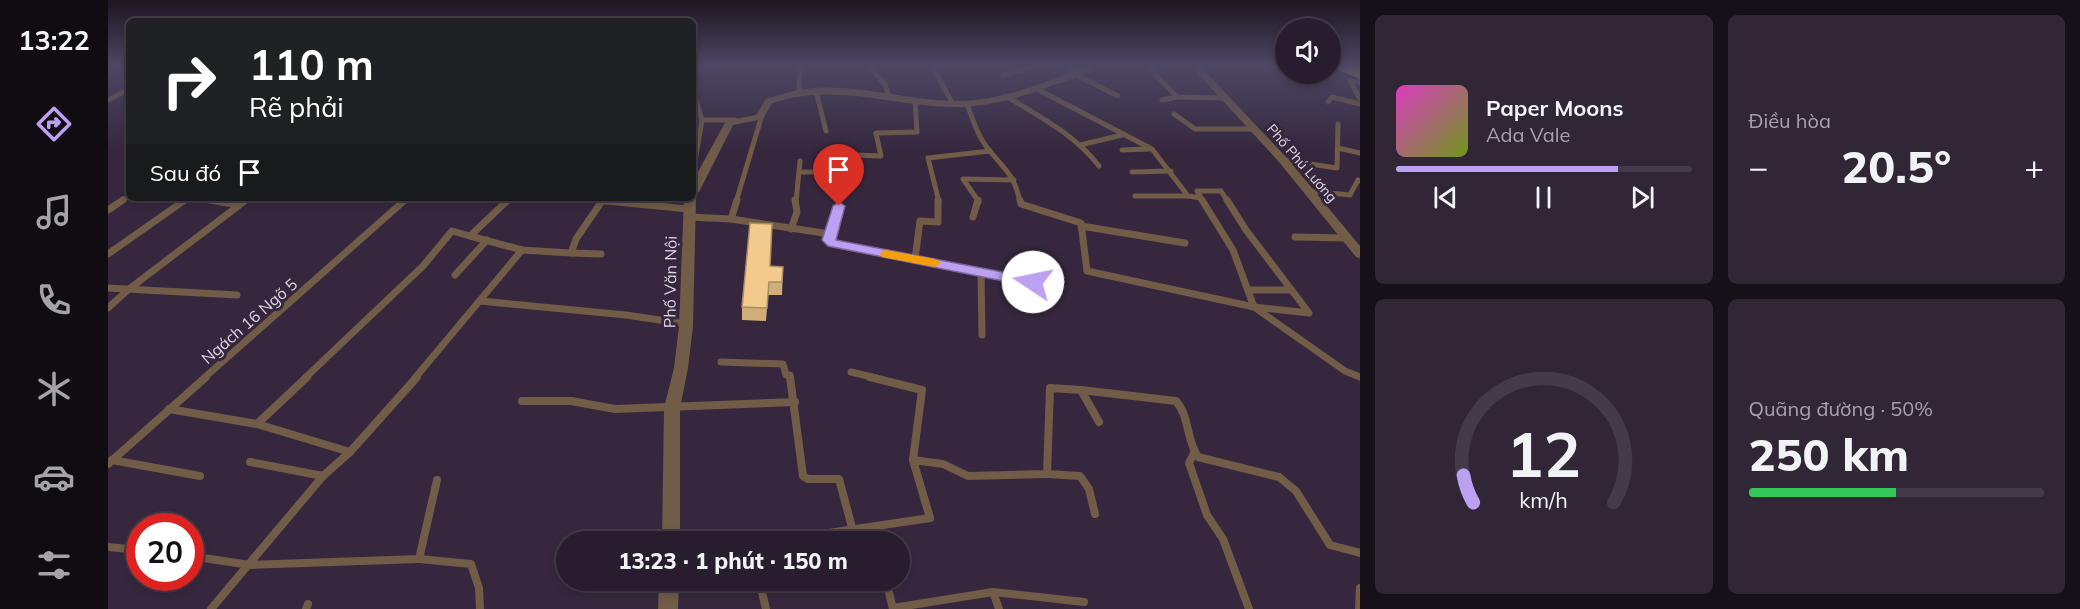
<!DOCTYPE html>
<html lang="vi">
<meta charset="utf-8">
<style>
body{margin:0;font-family:Mulish,sans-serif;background:#302636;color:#f1f3f6;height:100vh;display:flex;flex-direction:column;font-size:22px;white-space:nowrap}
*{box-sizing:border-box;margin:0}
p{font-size:20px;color:#a5a2aa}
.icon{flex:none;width:33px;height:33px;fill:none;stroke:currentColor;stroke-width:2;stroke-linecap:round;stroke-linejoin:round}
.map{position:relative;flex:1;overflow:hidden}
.drawer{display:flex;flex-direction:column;gap:15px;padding:15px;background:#161019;width:720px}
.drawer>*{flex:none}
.top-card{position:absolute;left:18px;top:18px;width:570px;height:183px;border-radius:9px;box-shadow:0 3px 9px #0003,0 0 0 2px #443b4a;background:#202124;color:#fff;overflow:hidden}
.tools{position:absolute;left:1167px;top:18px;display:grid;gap:12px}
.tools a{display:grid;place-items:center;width:66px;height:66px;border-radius:50%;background:#281d2e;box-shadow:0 3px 9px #0003,0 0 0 2px #443b4a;font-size:30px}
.speed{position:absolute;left:18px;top:513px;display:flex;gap:12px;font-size:30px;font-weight:700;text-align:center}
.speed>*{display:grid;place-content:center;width:78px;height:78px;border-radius:50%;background:#281d2e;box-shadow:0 3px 9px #0003,0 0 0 2px #443b4a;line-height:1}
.speed .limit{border:9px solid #d22;background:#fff;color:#111}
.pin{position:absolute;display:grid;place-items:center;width:51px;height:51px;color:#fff;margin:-62px -26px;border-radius:50% 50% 50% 0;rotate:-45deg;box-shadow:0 0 6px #0007}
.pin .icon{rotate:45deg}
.me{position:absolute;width:66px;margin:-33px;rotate:281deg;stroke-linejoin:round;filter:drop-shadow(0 0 4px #0008)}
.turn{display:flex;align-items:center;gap:21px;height:126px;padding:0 24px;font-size:27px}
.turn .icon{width:78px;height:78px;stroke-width:2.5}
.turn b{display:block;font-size:42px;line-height:51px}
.then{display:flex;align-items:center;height:57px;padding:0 24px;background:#0003;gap:12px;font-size:22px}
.big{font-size:45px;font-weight:800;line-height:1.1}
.drawer .card{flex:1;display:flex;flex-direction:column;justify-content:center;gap:9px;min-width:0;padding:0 21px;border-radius:9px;background:#302636}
.drawer .dial{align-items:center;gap:0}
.dial svg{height:156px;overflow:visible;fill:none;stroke:#443b4a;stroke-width:7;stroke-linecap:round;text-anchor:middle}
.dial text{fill:#f1f3f6;stroke:none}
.song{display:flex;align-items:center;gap:18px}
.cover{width:72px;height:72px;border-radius:9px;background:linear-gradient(135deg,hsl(310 70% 55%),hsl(80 70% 35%))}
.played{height:6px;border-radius:3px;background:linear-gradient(90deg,#bca0f2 75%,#443b4a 75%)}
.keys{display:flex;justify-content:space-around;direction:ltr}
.heat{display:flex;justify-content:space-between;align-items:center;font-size:33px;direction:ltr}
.charge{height:9px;border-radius:4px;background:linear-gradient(90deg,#34c759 50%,#443b4a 0)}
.drawer .tiles{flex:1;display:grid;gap:15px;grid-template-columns:repeat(2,1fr)}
.trip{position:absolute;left:448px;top:531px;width:354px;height:60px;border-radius:30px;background:#281d2e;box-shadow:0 3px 9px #0003,0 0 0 2px #443b4a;font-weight:800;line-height:60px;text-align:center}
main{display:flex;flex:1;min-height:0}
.tab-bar{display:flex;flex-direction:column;width:108px;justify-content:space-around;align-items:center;background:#100c12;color:#a5a2aa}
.tab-bar .icon{width:42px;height:42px}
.tab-bar .on{color:#bca0f2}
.tab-bar b{font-size:27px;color:#f1f3f6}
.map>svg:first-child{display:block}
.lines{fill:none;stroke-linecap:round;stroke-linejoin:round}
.service-far2{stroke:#705c47;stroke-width:5}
.service-far1{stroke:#705c47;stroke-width:7}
.service{stroke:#705c47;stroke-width:8}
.minor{fill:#705c47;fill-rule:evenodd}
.wall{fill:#d1ae79}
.building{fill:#f3ca8d;stroke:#aa8d63;stroke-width:1.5}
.route{fill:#bca0f2;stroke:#7a689d;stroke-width:1.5}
.slow{fill:#f59e0b}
.labels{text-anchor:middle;stroke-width:6;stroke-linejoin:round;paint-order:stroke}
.far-street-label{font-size:14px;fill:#dfd6e4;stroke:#36273e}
.street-label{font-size:16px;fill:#dfd6e4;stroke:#36273e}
</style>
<main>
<nav class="tab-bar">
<b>13:22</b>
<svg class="icon on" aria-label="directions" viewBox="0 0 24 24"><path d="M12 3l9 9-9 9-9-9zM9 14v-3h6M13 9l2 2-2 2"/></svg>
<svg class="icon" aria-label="music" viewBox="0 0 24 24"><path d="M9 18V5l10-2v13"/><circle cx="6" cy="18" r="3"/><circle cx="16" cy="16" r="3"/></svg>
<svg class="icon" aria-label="phone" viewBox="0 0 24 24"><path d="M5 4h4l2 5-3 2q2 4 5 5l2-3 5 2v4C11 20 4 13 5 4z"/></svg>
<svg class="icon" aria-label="climate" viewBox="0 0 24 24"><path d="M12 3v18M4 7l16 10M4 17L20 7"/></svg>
<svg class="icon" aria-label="car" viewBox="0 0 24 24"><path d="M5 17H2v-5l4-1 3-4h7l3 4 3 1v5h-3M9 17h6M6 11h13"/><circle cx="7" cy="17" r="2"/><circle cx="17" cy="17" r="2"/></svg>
<svg class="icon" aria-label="filters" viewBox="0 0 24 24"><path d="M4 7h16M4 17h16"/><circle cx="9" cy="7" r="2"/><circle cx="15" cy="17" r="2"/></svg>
</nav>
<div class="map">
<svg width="1252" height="609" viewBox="0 0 1252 609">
<rect width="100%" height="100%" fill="#36273e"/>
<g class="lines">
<g class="service-far2">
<polyline points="761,66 777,84 781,97"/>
<polyline points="824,66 845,104"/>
<polyline points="957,66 971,73"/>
<polyline points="1039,66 1069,97 1054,100"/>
<polyline points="895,75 928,66"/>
<polyline points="968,75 1010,96"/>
<polyline points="1252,82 1242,81 1252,99"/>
<polyline points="929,89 1044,149 1080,196 1027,196"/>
<polyline points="585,90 594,120 585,173"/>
<polyline points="708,91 718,131"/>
<polyline points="691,92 692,66"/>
<path d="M898,96C932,117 966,134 991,166"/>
<polyline points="1069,97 1116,98"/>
<polyline points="0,100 21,89"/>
<polyline points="1220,102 1224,97 1252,104"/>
<path d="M859,104C865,120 870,137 881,150C898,171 906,174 912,202"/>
<polyline points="1066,114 1087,129 1145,129"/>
<polyline points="594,120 627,120"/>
<polyline points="972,145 1014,135"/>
<polyline points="1230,148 1252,153"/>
<polyline points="1014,150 1041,149"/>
<polyline points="1175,160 1229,168 1230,124"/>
<polyline points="692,172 710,172 713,155 717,154 773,156 768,133 809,132 807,101"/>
<polyline points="1024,172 1063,171"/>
<polyline points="1201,191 1242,195 1250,180 1252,181"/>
<polyline points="1080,196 1093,198 1095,202"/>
<polyline points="88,198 111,202"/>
<polyline points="474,198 499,202"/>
<polyline points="1093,198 1089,191 1113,191 1120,202"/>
<polyline points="12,202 21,196"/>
<polyline points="75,202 80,198"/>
<polyline points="136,202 141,198"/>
<polyline points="295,202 299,198"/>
<polyline points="398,202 402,198"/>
<polyline points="628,202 654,115"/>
<polyline points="688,202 692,161"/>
<polyline points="831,202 820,158 882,151"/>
<polyline points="871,202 855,179 906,180"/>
</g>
<g class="service-far1">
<polyline points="102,200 131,205"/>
<polyline points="400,200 362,236 414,250 463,253 468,239 494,201"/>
<polyline points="489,200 580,209"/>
<polyline points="912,200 913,204 973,223 979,271 1146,307 1201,313 1138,230 1119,200"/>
<polyline points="1094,200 1125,250 1146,307 1237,371 1252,377"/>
<polyline points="0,210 15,200"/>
<polyline points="580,217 623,219 722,234 721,240 724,244 925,282 932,286 938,307"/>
<polyline points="865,217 870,200"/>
<polyline points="623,219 629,200"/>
<polyline points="973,226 1077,243"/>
<polyline points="683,229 689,212 687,200"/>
<polyline points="722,234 731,206"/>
<polyline points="1187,237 1239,238"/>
<polyline points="463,253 493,254"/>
<polyline points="0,254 77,200"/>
<polyline points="807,259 812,221 830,222 830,200"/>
<polyline points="873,272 874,335"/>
<polyline points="347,275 379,240"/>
<polyline points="0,288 129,295"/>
<polyline points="1140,290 1183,290"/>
<polyline points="372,301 518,315 572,323"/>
<polyline points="0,308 21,289 138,200"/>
<polyline points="613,362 675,364 678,375 682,375 682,378"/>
<polyline points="743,372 768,378"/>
<polyline points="96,378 297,200"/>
<polyline points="197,378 315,266 344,231 362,236"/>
<polyline points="307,378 414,250"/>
</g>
<g class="service">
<polyline points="682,377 695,476 700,479 731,479 745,531"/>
<path d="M973,390L1068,401C1082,417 1078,440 1090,457L1171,477L1188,491L1222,545L1252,553"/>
<polyline points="414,401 463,401 507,409 687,402"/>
<polyline points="61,409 149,424 199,377"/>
<polyline points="149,424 242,452"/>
<polyline points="1086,453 1081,463 1099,515 1115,539 1141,609"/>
<polyline points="4,460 92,476"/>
<polyline points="805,460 835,464 860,476 939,474 942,388 973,390 991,422"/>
<polyline points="142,462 215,476"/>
<polyline points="0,464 98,377"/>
<polyline points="939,474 972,476 981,489 987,514"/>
<polyline points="765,527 769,542"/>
<polyline points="660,542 822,518 805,460 814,390 762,377"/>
<polyline points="0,547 32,550"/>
<polyline points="82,556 142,565 311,559 329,480"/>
<polyline points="311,559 363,564 371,588 372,609"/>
<polyline points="651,580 658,609"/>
<polyline points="778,580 785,609"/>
<polyline points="885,592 976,602"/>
<polyline points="785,608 885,592 891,609"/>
<polyline points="103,609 215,476 242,452 309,377"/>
<polyline points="198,609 200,604"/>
<polyline points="1251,609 1252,588"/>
</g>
<g class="minor">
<path d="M977,66H989C976,76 958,81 943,86C912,98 879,107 845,107C782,106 728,82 664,103L655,119L625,125L591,192L585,195L588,198L585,326L580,368L572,408V542H554L556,408L566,368L571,326L576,198H585V181L618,121L648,115L658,99C674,94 690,89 707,88C753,85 798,100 844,101C890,102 935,84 977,66Z"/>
<polygon points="1083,66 1092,66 1179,158 1252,246 1252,258 1248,257 1171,162"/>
<polygon points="551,580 571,580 570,609 550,609"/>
</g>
</g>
<g class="wall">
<polygon points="1227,66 1252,66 1252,79 1226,68"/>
<polygon points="662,266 675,267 674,295 660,295 658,321 634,320 634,307"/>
</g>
<g class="building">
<polygon points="1244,66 1252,66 1252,70"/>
<polygon points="642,223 664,224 662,266 675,267 674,282 661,282 659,308 634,307"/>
</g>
<linearGradient id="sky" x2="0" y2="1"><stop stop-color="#1e1522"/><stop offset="0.43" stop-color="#4c4763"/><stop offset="1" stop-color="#4c4763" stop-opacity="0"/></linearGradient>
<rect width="1252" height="152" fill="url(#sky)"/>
<polygon class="route" points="731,202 737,206 728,240 925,278 932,282 925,287 720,246 714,240 725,206"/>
<polygon class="slow" points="778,250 827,259 833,263 827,267 774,257 772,254 774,251"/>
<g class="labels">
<g class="far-street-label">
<text transform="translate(1194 163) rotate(49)" y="5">Phố Phú Lương</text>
</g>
<g class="street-label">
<text transform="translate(562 282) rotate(-89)" y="6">Phố Văn Nội</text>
<text transform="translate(141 321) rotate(-41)" y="6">Ngách 16 Ngõ 5</text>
</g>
</g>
</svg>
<div class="tools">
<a><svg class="icon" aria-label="sound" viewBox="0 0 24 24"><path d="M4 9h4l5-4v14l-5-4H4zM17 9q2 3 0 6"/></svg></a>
</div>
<div class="speed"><div class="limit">20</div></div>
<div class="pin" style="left:731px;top:206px;background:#d93025"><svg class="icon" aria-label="arrive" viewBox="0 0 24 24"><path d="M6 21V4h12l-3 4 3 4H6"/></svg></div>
<svg class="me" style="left:925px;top:282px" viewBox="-20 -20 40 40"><circle r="19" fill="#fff"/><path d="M0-13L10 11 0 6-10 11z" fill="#bca0f2"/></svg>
<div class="trip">13:23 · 1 phút · 150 m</div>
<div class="top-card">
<div class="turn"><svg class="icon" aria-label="right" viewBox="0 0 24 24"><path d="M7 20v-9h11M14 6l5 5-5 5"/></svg><div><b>110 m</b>Rẽ phải</div></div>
<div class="then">Sau đó<svg class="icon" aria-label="arrive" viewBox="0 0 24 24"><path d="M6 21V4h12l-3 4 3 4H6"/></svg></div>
</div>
</div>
<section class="drawer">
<div class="tiles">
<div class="card">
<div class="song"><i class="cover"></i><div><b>Paper Moons</b><p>Ada Vale</p></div></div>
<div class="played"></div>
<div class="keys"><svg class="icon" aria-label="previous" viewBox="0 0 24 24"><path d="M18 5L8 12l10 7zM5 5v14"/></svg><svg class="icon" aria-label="pause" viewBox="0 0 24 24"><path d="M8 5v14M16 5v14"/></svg><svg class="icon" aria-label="next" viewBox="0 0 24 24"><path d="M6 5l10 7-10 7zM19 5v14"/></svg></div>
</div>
<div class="card"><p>Điều hòa</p>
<div class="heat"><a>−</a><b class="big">20.5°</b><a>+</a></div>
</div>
<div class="card dial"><svg viewBox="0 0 100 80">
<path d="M14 69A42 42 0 1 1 86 69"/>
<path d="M14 69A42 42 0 0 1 9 55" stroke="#bca0f2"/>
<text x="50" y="56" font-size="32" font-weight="700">12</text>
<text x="50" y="72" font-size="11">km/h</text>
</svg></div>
<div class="card"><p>Quãng đường · 50%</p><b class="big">250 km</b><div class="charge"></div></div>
</div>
</section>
</main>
